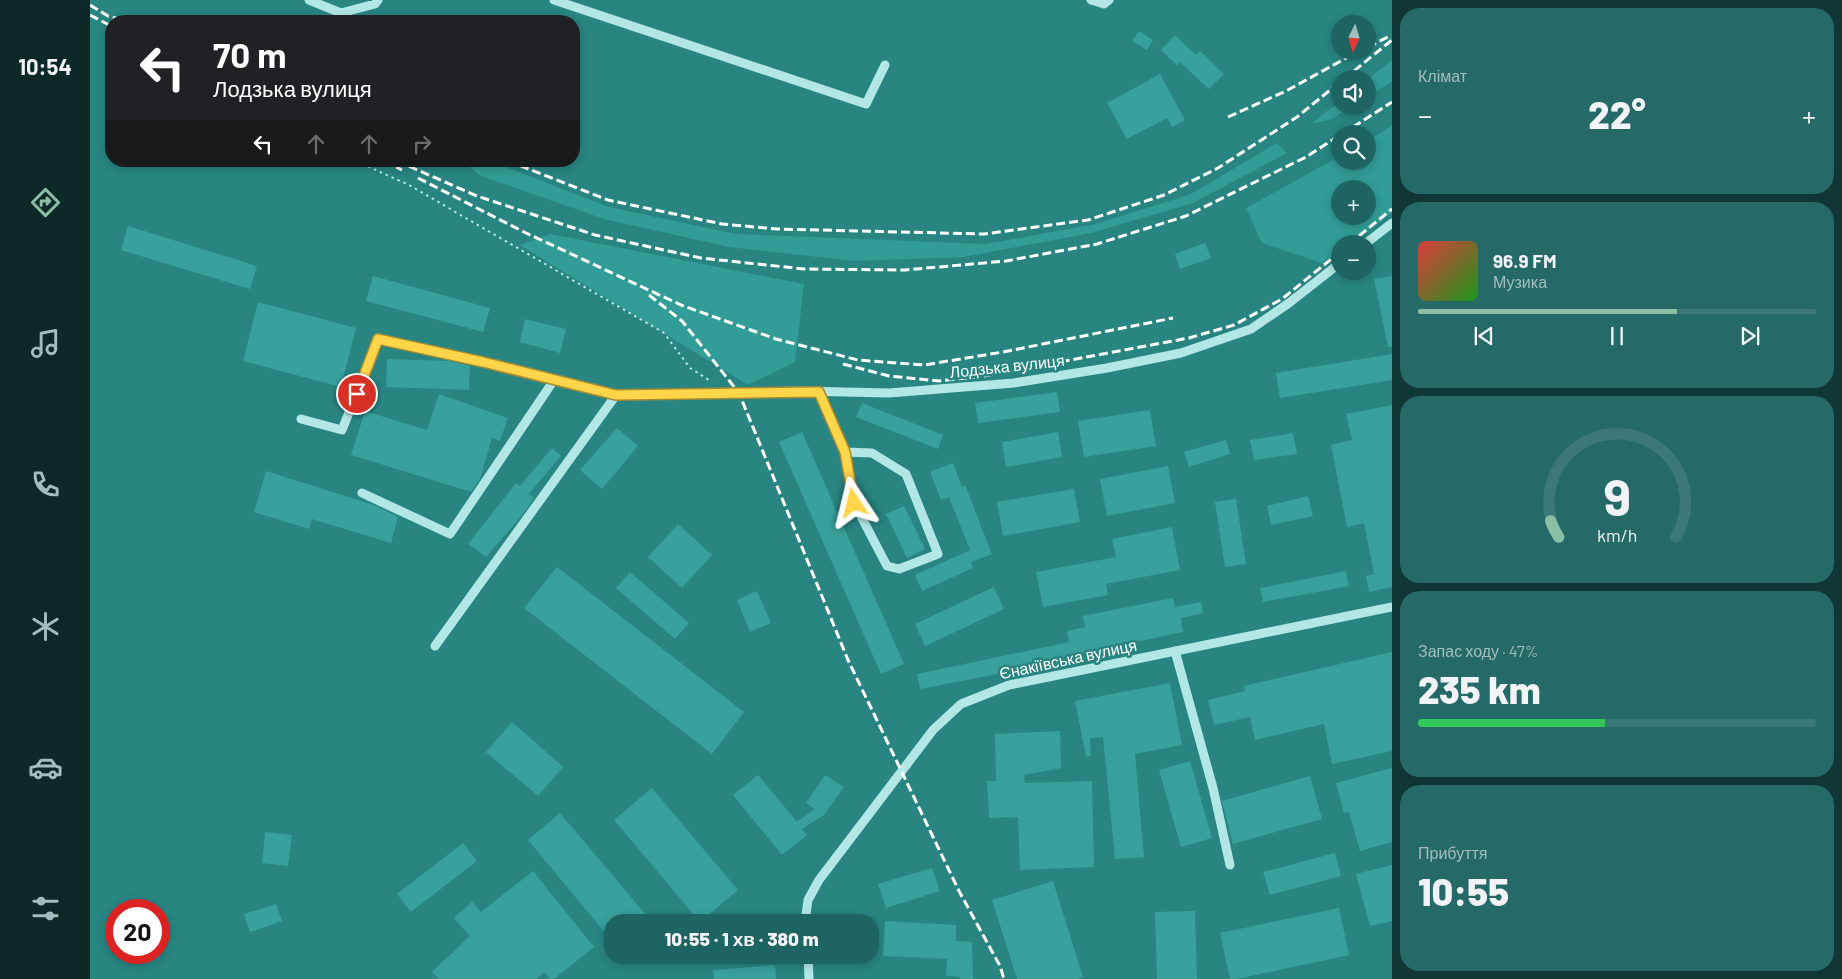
<!DOCTYPE html>
<html lang="uk">
<meta charset="utf-8">
<style>
body{margin:0;font-family:Barlow,sans-serif;background:#266a68;color:#f1f3f6;height:100vh;display:flex;flex-direction:column;font-size:19px;white-space:nowrap}
*{box-sizing:border-box;margin:0}
p{font-size:16px;color:#a1bdbe}
.icon{flex:none;width:28px;height:28px;fill:none;stroke:currentColor;stroke-width:2;stroke-linecap:round;stroke-linejoin:round}
.map{position:relative;flex:1;overflow:hidden}
.side{display:flex;flex-direction:column;gap:8px;padding:8px;background:#103736;width:450px}
.side>*{flex:none}
.hud{position:absolute;left:15px;top:15px;width:475px;height:152px;border-radius:20px;box-shadow:0 2px 8px #0003;background:#202124;color:#fff;overflow:hidden}
.needle{width:32px;rotate:185deg}
.controls{position:absolute;left:1241px;top:15px;display:grid;gap:10px}
.controls a{display:grid;place-items:center;width:45px;height:45px;border-radius:50%;background:#1e6462;box-shadow:0 2px 8px #0003;font-size:25px}
.speed{position:absolute;left:15px;top:899px;display:flex;gap:10px;font-size:25px;font-weight:700;text-align:center}
.speed>*{display:grid;place-content:center;width:65px;height:65px;border-radius:50%;background:#1e6462;box-shadow:0 2px 8px #0003;line-height:1}
.speed .limit{border:8px solid #d22;background:#fff;color:#111}
.pin{position:absolute;display:grid;place-items:center;width:42px;height:42px;color:#fff;margin:-21px;border:2px solid #fff;border-radius:50%;box-shadow:0 1px 5px #0007}
.me{position:absolute;width:55px;margin:-28px;rotate:350deg;stroke-linejoin:round;filter:drop-shadow(0 0 4px #0008)}
.turn{display:flex;align-items:center;gap:18px;height:105px;padding:0 25px;font-size:22px}
.turn .icon{width:65px;height:65px;stroke-width:2.5}
.turn b{display:block;font-size:35px;line-height:42px}
.lanes{display:flex;align-items:center;height:48px;padding:0 25px;background:#0003;justify-content:center;gap:25px;direction:ltr}
.lanes .off{opacity:.35}
.big{font-size:38px;font-weight:800;line-height:1.1}
.side .widget{flex:1;display:flex;flex-direction:column;justify-content:center;gap:8px;min-width:0;padding:0 18px;border-radius:20px;background:#266a68}
.side .dial{align-items:center;gap:0}
.dial svg{height:130px;overflow:visible;fill:none;stroke:#3c7877;stroke-width:7;stroke-linecap:round;text-anchor:middle}
.dial text{fill:#f1f3f6;stroke:none}
.song{display:flex;align-items:center;gap:15px}
.cover{width:60px;height:60px;border-radius:8px;background:linear-gradient(135deg,hsl(0 70% 55%),hsl(120 70% 35%))}
.played{height:5px;border-radius:2px;background:linear-gradient(90deg,#8abfa5 65%,#3c7877 65%)}
.keys{display:flex;justify-content:space-around;direction:ltr}
.heat{display:flex;justify-content:space-between;align-items:center;font-size:28px;direction:ltr}
.charge{height:8px;border-radius:4px;background:linear-gradient(90deg,#34c759 47%,#3c7877 0)}
.trip{position:absolute;left:514px;top:914px;width:275px;height:50px;border-radius:20px;background:#1e6462;box-shadow:0 2px 8px #0003;font-weight:800;line-height:50px;text-align:center}
main{display:flex;flex:1;min-height:0}
.dock{display:flex;flex-direction:column;width:90px;justify-content:space-around;align-items:center;background:#0c2827;color:#a1bdbe}
.dock .icon{width:35px;height:35px}
.dock .on{color:#8abfa5}
.dock b{font-size:22px;color:#f1f3f6}
.map>svg:first-child{display:block}
.green{fill:#329c97;fill-rule:evenodd}
.building{fill:#38a19d}
.lines{fill:none;stroke-linecap:round;stroke-linejoin:round}
.path{stroke:#b2e7e5;stroke-width:2;stroke-dasharray:2.5 4;stroke-linecap:butt}
.minor{stroke:#b2e7e5;stroke-width:9}
.rail{stroke:#fff;stroke-width:3;stroke-dasharray:9 4;stroke-linecap:butt}
.route-casing{stroke:#a68a30;stroke-width:12}
.route{stroke:#ffd54a;stroke-width:9}
.labels{text-anchor:middle;stroke-width:5;stroke-linejoin:round;paint-order:stroke}
.street-label{font-size:16px;fill:#fff;stroke:#288582}
</style>
<main>
<nav class="dock">
<b>10:54</b>
<svg class="icon on" aria-label="directions" viewBox="0 0 24 24"><path d="M12 3l9 9-9 9-9-9zM9 14v-3h6M13 9l2 2-2 2"/></svg>
<svg class="icon" aria-label="music" viewBox="0 0 24 24"><path d="M9 18V5l10-2v13"/><circle cx="6" cy="18" r="3"/><circle cx="16" cy="16" r="3"/></svg>
<svg class="icon" aria-label="phone" viewBox="0 0 24 24"><path d="M5 4h4l2 5-3 2q2 4 5 5l2-3 5 2v4C11 20 4 13 5 4z"/></svg>
<svg class="icon" aria-label="climate" viewBox="0 0 24 24"><path d="M12 3v18M4 7l16 10M4 17L20 7"/></svg>
<svg class="icon" aria-label="car" viewBox="0 0 24 24"><path d="M5 17H2v-5l4-1 3-4h7l3 4 3 1v5h-3M9 17h6M6 11h13"/><circle cx="7" cy="17" r="2"/><circle cx="17" cy="17" r="2"/></svg>
<svg class="icon" aria-label="filters" viewBox="0 0 24 24"><path d="M4 7h16M4 17h16"/><circle cx="9" cy="7" r="2"/><circle cx="15" cy="17" r="2"/></svg>
</nav>
<div class="map">
<svg width="1302" height="979" viewBox="0 0 1302 979">
<rect width="100%" height="100%" fill="#288582"/>
<g class="green">
<polygon points="1302,60 1302,81 1278,97 1278,79"/>
<polygon points="1250,101 1250,106 1262,106 1242,119 1221,124"/>
<path d="M1302,125V213L1260,244H1250V251L1232,263L1172,243L1156,208L1250,156V161H1278V141ZM1250,189H1278V216H1250Z"/>
<polygon points="1187,143 1197,153 1103,203 1001,233 874,257 764,261 639,247 514,219 389,175 373,161 400,161 519,207 646,234 896,244 1006,224 1101,194"/>
<polygon points="460,234 714,284 705,362 658,385 430,245"/>
</g>
<g class="building">
<polygon points="1049,31 1063,40 1057,50 1042,41"/>
<polygon points="1085,35 1106,55 1110,51 1134,74 1119,89 1090,62 1087,65 1071,50"/>
<polygon points="1070,74 1095,120 1082,127 1077,118 1037,139 1017,103"/>
<polygon points="38,226 167,266 160,289 31,250"/>
<polygon points="1115,243 1121,258 1090,269 1085,254"/>
<polygon points="283,276 400,308 393,332 276,301"/>
<polygon points="1302,276 1302,347 1298,347 1284,279"/>
<polygon points="168,302 266,328 251,387 153,361"/>
<polygon points="435,319 476,329 470,353 430,342"/>
<polygon points="1302,354 1302,380 1190,398 1186,373"/>
<polygon points="297,359 358,361 380,366 379,390 296,387"/>
<polygon points="967,392 970,412 888,423 885,403"/>
<polygon points="349,394 418,418 410,441 402,438 390,479 381,492 261,455 275,411 337,430"/>
<polygon points="772,403 853,435 848,449 766,417"/>
<polygon points="1302,405 1302,587 1279,592 1276,576 1284,574 1274,523 1257,527 1241,445 1262,440 1256,414"/>
<polygon points="1060,410 1066,446 994,457 988,421"/>
<polygon points="527,428 548,446 512,489 490,470"/>
<polygon points="712,432 814,664 791,674 689,442"/>
<polygon points="968,432 972,457 916,467 912,442"/>
<polygon points="1203,433 1207,454 1164,460 1160,440"/>
<polygon points="1136,440 1140,454 1099,467 1094,452"/>
<polygon points="462,448 471,456 439,494 444,498 433,514 396,557 378,544 426,483 430,486"/>
<polygon points="863,463 872,487 875,485 902,554 881,562 883,568 832,591 825,575 880,550 859,497 851,500 841,475 841,471"/>
<polygon points="1078,466 1085,503 1017,516 1010,479"/>
<polygon points="176,471 284,505 308,517 301,543 222,519 219,529 164,512"/>
<polygon points="984,489 990,522 913,536 907,502"/>
<polygon points="1218,496 1223,516 1181,525 1177,506"/>
<polygon points="1146,499 1156,564 1135,567 1125,502"/>
<polygon points="814,506 835,549 817,558 796,514"/>
<polygon points="588,524 622,555 592,588 558,557"/>
<polygon points="1082,527 1090,570 1016,584 1018,595 953,607 946,572 1026,557 1022,539"/>
<polygon points="467,567 654,712 622,754 434,608"/>
<polygon points="1256,571 1259,586 1173,602 1170,588"/>
<polygon points="540,572 599,623 585,639 526,588"/>
<polygon points="904,587 914,609 835,646 825,624"/>
<polygon points="667,591 681,623 660,632 647,600"/>
<polygon points="1083,598 1085,607 1111,602 1113,613 1091,618 1093,632 969,658 970,664 943,669 943,667 830,689 827,674 979,642 977,631 995,627 993,616"/>
<polygon points="1302,652 1302,751 1242,764 1234,724 1165,740 1160,717 1124,725 1118,700 1155,691 1154,686"/>
<polygon points="1080,683 1092,745 1045,754 1054,857 1025,859 1013,737 1000,738 1001,756 996,757 985,701"/>
<polygon points="422,722 473,767 448,796 396,752"/>
<polygon points="970,731 971,768 934,775 935,783 1002,781 1004,867 930,870 928,817 899,818 897,781 906,781 905,734"/>
<polygon points="1100,761 1122,838 1091,847 1069,770"/>
<polygon points="1302,768 1302,842 1270,851 1259,812 1254,813 1246,783"/>
<polygon points="668,775 707,822 725,809 716,803 735,775 754,787 734,815 712,829 717,835 692,855 643,795"/>
<polygon points="1220,776 1232,819 1143,844 1132,801"/>
<polygon points="562,788 648,890 610,922 524,820"/>
<polygon points="470,813 562,922 522,922 522,941 438,840"/>
<polygon points="175,832 202,835 198,866 172,863"/>
<polygon points="373,843 387,861 321,912 307,894"/>
<polygon points="1245,853 1251,876 1180,895 1173,872"/>
<polygon points="1302,865 1302,921 1280,926 1266,874"/>
<polygon points="842,868 850,891 796,908 788,884"/>
<polygon points="443,871 504,947 464,979 460,979 454,972 446,979 349,979 342,972 380,936 364,918 382,902 391,912"/>
<polygon points="963,881 993,977 988,979 927,979 902,900"/>
<polygon points="186,904 192,921 160,932 154,914"/>
<polygon points="1249,908 1259,955 1147,979 1140,979 1130,933"/>
<polygon points="1105,911 1107,979 1067,979 1065,912"/>
<polygon points="795,921 866,925 866,941 882,942 883,979 870,979 870,977 856,976 857,959 793,956"/>
<polygon points="685,965 686,979 624,979 623,970"/>
</g>
<g class="lines">
<polyline class="path" points="266,161 319,185 574,333 600,368 622,382"/>
<g class="minor">
<polyline points="219,0 251,13 285,4 288,0"/>
<polyline points="464,0 776,104 795,65"/>
<polyline points="1001,0 1014,4 1019,0"/>
<polyline points="1275,244 1302,223"/>
<polyline points="729,391 755,452 782,453 816,474 848,554 809,569 797,566 764,503 755,452"/>
<polyline points="211,419 252,430 288,339 393,362 526,395"/>
<polyline points="272,493 360,534 464,380"/>
<polyline points="345,646 526,395 710,391 799,393 924,383 1017,368 1091,353 1161,329 1199,303 1250,263"/>
<polyline points="1085,651 1123,788 1140,865"/>
<polyline points="715,922 718,900 729,880 843,730 871,704 919,685 1302,607"/>
<polyline points="718,955 719,979"/>
</g>
<g class="rail">
<polyline points="0,5 18,16 36,21"/>
<polyline points="0,15 21,26"/>
<polyline points="1278,47 1300,36"/>
<polyline points="1254,79 1302,40"/>
<polyline points="1138,117 1196,91 1269,51"/>
<polyline points="1252,134 1302,102"/>
<polyline points="295,161 312,170"/>
<polyline points="307,161 387,196 505,235 611,258 714,269 815,270 916,261 1007,244 1096,216 1216,157 1250,135"/>
<polyline points="418,161 518,200 632,224 687,229 894,234 998,220 1074,195 1128,168 1207,117 1250,82"/>
<polyline points="328,178 436,233 591,305 686,339 768,360 834,365 913,352 1083,318"/>
<polyline points="1259,244 1302,209"/>
<polyline points="559,295 592,321 649,393 758,660 869,891 910,966 914,979"/>
<polyline points="753,364 799,376 849,381 894,376 1099,338 1144,325 1192,299 1250,252"/>
</g>
</g>
<g class="lines">
<g class="route-casing">
<polyline id="route" points="267,394 288,339 393,362 526,395 729,392 755,452 764,503"/>
</g>
<use href="#route" class="route"/>
</g>
<g class="labels">
<g class="street-label">
<text transform="translate(917 366) rotate(-6)" y="6">Лодзька вулиця</text>
<text transform="translate(978 659) rotate(-12)" y="6">Єнакіївська вулиця</text>
</g>
</g>
</svg>
<div class="controls">
<a><svg class="needle" viewBox="-14 -14 28 28"><path d="M0-13l5 13h-10z" fill="#e53935"/><path d="M0 13l5-13h-10z" fill="#a1bdbe"/></svg></a>
<a><svg class="icon" aria-label="sound" viewBox="0 0 24 24"><path d="M4 9h4l5-4v14l-5-4H4zM17 9q2 3 0 6"/></svg></a>
<a><svg class="icon" aria-label="search" viewBox="0 0 24 24"><circle cx="10" cy="10" r="6"/><path d="M15 15l6 6"/></svg></a>
<a>+</a>
<a>−</a>
</div>
<div class="speed"><div class="limit">20</div></div>
<div class="pin" style="left:267px;top:394px;background:#d93025"><svg class="icon" aria-label="arrive" viewBox="0 0 24 24"><path d="M6 21V4h12l-3 4 3 4H6"/></svg></div>
<svg class="me" style="left:764px;top:503px" viewBox="-20 -20 40 40"><path d="M0-17L14 15 0 8-14 15z" fill="#ffd54a" stroke="#fff" stroke-width="4"/></svg>
<div class="trip">10:55 · 1 хв · 380 m</div>
<div class="hud">
<div class="turn"><svg class="icon" aria-label="left" viewBox="0 0 24 24"><path d="M17 20v-9H6M10 6l-5 5 5 5"/></svg><div><b>70 m</b>Лодзька вулиця</div></div>
<div class="lanes"><svg class="icon" aria-label="left" viewBox="0 0 24 24"><path d="M17 20v-9H6M10 6l-5 5 5 5"/></svg><svg class="icon off" aria-label="ahead" viewBox="0 0 24 24"><path d="M12 20V5M6 11l6-6 6 6"/></svg><svg class="icon off" aria-label="ahead" viewBox="0 0 24 24"><path d="M12 20V5M6 11l6-6 6 6"/></svg><svg class="icon off" aria-label="right" viewBox="0 0 24 24"><path d="M7 20v-9h11M14 6l5 5-5 5"/></svg></div>
</div>
</div>
<section class="side">
<div class="widget"><p>Клімат</p>
<div class="heat"><a>−</a><b class="big">22°</b><a>+</a></div>
</div>
<div class="widget">
<div class="song"><i class="cover"></i><div><b>96.9 FM</b><p>Музика</p></div></div>
<div class="played"></div>
<div class="keys"><svg class="icon" aria-label="previous" viewBox="0 0 24 24"><path d="M18 5L8 12l10 7zM5 5v14"/></svg><svg class="icon" aria-label="pause" viewBox="0 0 24 24"><path d="M8 5v14M16 5v14"/></svg><svg class="icon" aria-label="next" viewBox="0 0 24 24"><path d="M6 5l10 7-10 7zM19 5v14"/></svg></div>
</div>
<div class="widget dial"><svg viewBox="0 0 100 80">
<path d="M14 69A42 42 0 1 1 86 69"/>
<path d="M14 69A42 42 0 0 1 9 59" stroke="#8abfa5"/>
<text x="50" y="56" font-size="32" font-weight="700">9</text>
<text x="50" y="72" font-size="11">km/h</text>
</svg></div>
<div class="widget"><p>Запас ходу · 47%</p><b class="big">235 km</b><div class="charge"></div></div>
<div class="widget"><p>Прибуття</p><b class="big">10:55</b></div>
</section>
</main>
